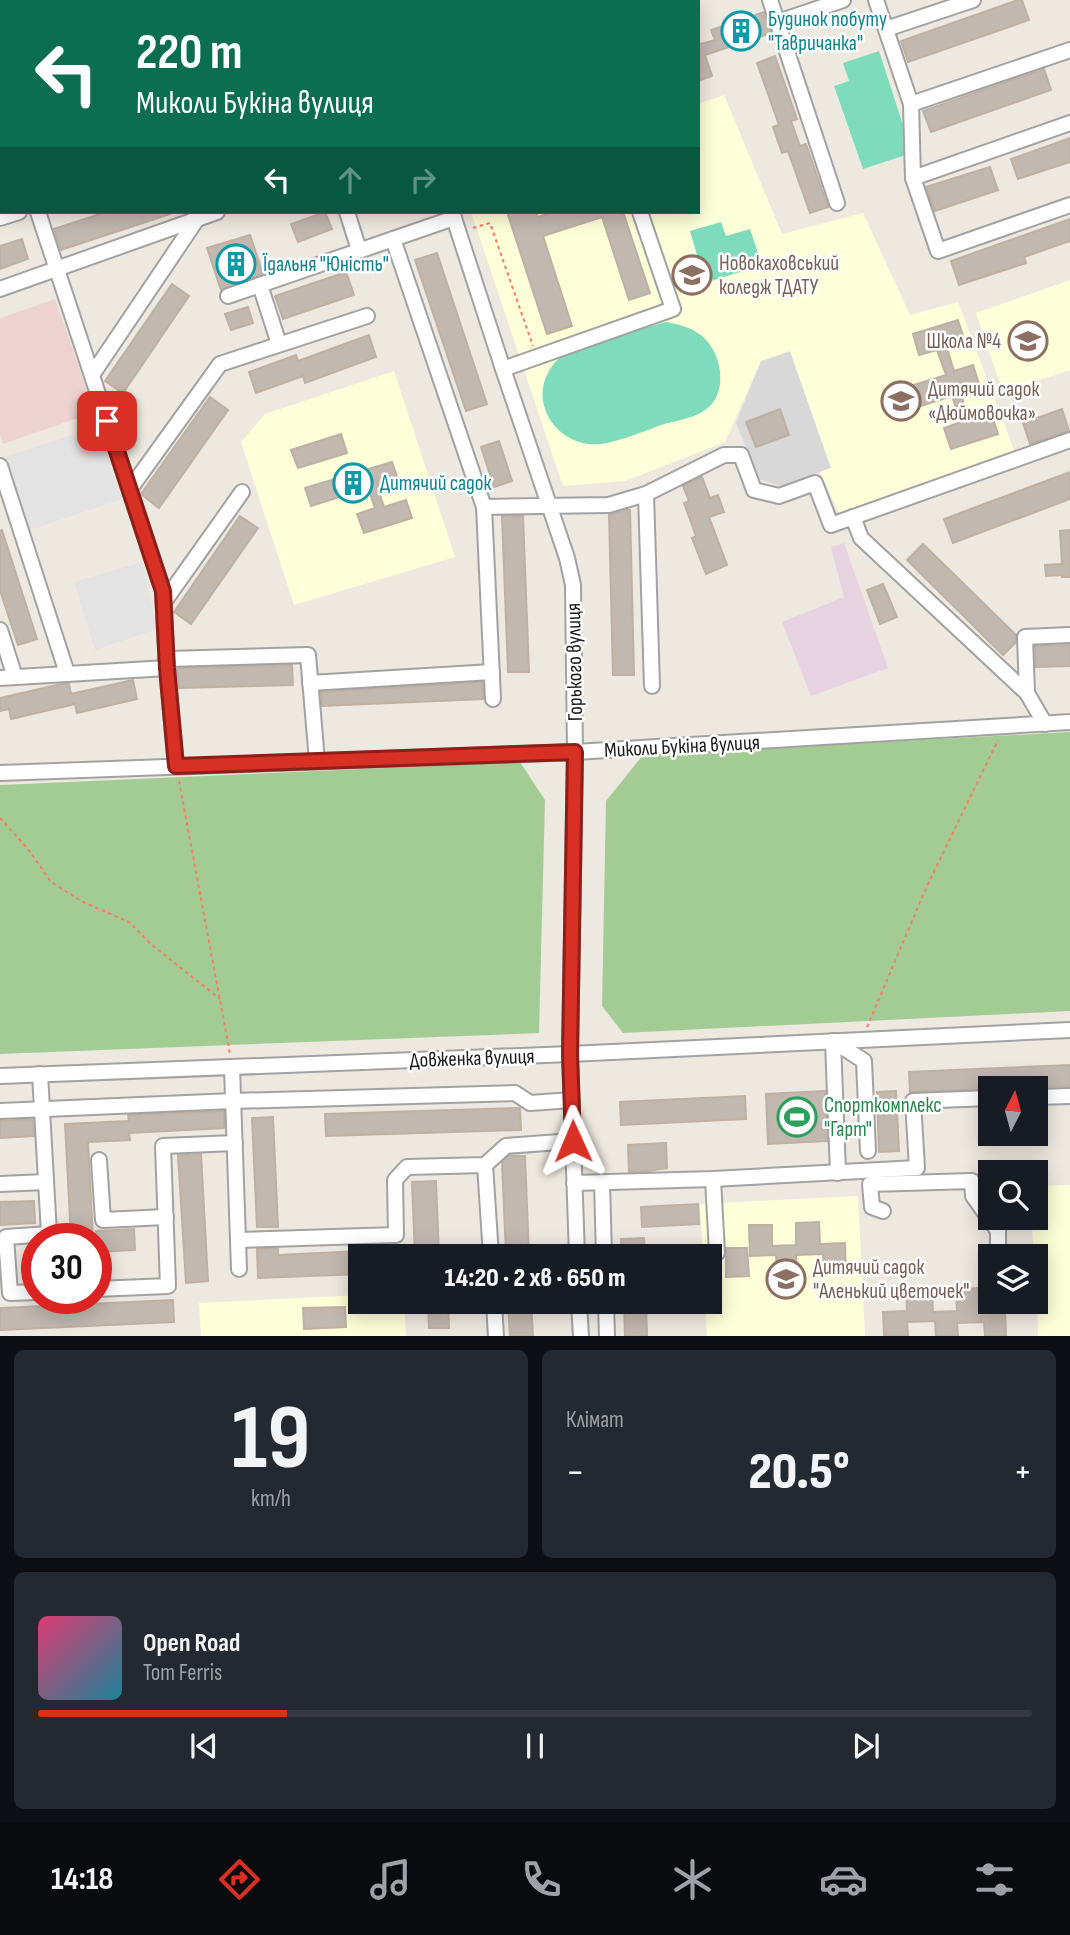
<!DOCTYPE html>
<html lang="uk">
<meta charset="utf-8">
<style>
body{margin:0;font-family:"Sofia Sans Condensed",sans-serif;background:#242831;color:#f1f3f6;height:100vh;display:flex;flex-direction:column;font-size:26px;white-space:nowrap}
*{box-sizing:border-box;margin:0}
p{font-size:23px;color:#9ea1a6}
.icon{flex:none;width:38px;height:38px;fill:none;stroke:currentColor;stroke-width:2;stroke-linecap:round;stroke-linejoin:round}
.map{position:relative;height:1336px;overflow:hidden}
.sheet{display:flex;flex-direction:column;gap:14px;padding:14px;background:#0d0f14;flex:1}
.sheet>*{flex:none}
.top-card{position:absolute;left:0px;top:0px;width:700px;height:214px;box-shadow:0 4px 18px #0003;background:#0b6e4f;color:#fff;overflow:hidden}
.needle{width:46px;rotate:6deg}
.controls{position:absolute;left:978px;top:1076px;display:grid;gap:14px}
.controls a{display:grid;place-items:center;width:70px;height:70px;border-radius:0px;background:#171b24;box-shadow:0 4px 18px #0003;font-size:35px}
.speed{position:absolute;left:21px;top:1223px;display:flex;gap:14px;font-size:35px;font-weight:700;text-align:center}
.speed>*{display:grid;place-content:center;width:91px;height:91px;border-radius:50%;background:#171b24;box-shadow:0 4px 18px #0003;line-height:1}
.speed .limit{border:10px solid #d22;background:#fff;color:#111}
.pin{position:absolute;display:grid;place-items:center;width:60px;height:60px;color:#fff;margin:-30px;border-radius:14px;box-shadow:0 4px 10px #0006}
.me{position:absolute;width:77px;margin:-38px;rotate:359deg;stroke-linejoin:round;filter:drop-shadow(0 0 5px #0008)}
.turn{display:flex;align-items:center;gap:24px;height:147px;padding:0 21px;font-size:32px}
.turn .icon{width:91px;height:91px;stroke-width:2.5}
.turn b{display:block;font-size:49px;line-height:60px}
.lanes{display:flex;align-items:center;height:66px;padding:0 21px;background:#0003;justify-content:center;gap:35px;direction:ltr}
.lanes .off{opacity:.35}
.big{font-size:52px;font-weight:800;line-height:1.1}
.sheet .widget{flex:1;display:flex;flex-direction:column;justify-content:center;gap:10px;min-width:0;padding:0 24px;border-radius:10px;background:#242831}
.sheet .dial{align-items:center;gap:0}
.dial b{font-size:91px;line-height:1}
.song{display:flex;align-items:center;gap:21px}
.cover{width:84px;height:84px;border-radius:10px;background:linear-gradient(135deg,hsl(340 70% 55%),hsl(190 70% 35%))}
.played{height:7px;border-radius:4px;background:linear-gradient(90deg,#d93025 25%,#363941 25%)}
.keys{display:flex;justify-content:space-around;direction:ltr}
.heat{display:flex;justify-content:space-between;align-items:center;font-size:38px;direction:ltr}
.sheet .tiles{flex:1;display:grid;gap:14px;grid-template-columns:1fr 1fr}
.widget:last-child{grid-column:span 2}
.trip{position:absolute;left:348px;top:1244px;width:374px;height:70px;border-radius:0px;background:#171b24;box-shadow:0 4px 18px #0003;font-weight:800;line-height:70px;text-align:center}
.menu{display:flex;height:112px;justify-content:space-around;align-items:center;background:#090b0e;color:#9ea1a6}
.menu .icon{width:49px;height:49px}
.menu .selected{color:#d93025}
.menu b{font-size:32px;color:#f1f3f6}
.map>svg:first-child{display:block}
.residential{fill:#d9d8d8}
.commercial{fill:#eed2cf}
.industrial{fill:#e6d2e1}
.education{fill:#fdffd8}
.forest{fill:#a3cc95}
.pitch{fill:#7edcbc}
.parking{fill:#e3e3e3}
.building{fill:#c1b8b0;stroke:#beb0a3;stroke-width:2}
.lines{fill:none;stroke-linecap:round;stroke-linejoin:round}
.minor-casing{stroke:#a2a2a2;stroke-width:18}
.path{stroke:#f87c66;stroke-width:2;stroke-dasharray:3.5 3.5;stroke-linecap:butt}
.minor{stroke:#fff;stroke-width:14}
.route-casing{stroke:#8d1f18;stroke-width:18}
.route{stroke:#d93025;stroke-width:12}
.labels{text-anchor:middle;stroke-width:5;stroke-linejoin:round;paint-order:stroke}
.culture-label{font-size:21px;fill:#0d838f;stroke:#fff;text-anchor:start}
.education-label{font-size:21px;fill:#785e54;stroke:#fff;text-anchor:start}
.street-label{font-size:21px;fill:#1b1b1b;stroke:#fff}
.leisure-label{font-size:21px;fill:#27864d;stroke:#fff;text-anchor:start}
</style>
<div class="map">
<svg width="1070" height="1337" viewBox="0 0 1070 1337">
<rect width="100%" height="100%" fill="#ede9e0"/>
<polygon class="residential" points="790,351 831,468 780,486 759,479 736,423 761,361"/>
<polygon class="commercial" points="55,299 95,412 3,444 0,435 0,318"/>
<polygon class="industrial" points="844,543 888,668 811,696 782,622 844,597 831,547"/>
<g class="education">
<polygon points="724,95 782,234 863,213 910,315 958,302 1014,450 839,513 820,472 831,468 790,351 761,361 725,442 625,481 563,486 471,212 698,212 698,104"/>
<polygon points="1070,280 1070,370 1003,392 976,313"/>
<polygon points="394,371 455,557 294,605 241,442 265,414"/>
<polygon points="1070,1185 1070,1336 1038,1336 1036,1256 1034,1256 1031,1218 1036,1218 1036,1186"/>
<polygon points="858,1196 865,1336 707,1336 705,1302 710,1302 710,1256 703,1256 700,1204"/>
<polygon points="360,1295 360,1302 404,1302 406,1336 201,1336 199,1303"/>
</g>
<g class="forest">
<polygon points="1070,732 1070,1011 623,1033 602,1006 606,801 643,755"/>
<polygon points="520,762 545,800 539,1033 0,1054 0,785"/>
</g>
<g class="pitch">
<polygon points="879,51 912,153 863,169 834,86 849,81 843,63"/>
<polygon points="721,222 726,236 750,229 762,265 705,283 690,231"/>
<path d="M666,322C689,326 707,333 716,356C724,376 722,401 702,412C690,419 674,421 661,425C645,431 628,438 611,442C563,456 523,404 553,365C557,359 567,352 574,349C603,337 636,331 666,322Z"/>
</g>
<g class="parking">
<polygon points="97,427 122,499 30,530 5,457"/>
<polygon points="142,562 157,629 95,650 74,582"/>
</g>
<g class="building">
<polygon points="1018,0 1022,0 1029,20 908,62 901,41"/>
<polygon points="764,12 771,33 705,55 712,76 698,81 698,42 701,44 715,40 711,30"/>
<polygon points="775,56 797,119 791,121 800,146 806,144 828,207 810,213 788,151 782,153 773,127 779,125 757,63"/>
<polygon points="1044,69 1051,90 931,132 923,111"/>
<polygon points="1070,138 1070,162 1018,179 1011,159"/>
<polygon points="990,167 998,190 935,211 926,187"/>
<polygon points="106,212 170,212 170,214 61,250 54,229"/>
<polygon points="325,212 332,229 298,242 291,224"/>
<polygon points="507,212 536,212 538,217 553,212 623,212 650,293 629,300 602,217 543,236 572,326 547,334"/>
<polygon points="1070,219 1070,241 1024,257 1026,263 959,285 951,261"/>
<polygon points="250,235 263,274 221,290 207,248"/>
<polygon points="22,239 28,259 0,269 0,246"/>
<polygon points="437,253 487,404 466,411 415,260"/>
<polygon points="346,272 354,295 283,319 275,296"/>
<polygon points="172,284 189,296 123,393 105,381"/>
<polygon points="248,307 253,323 231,330 225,314"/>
<polygon points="958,320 965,342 947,348 954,371 973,365 980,387 961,394 968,417 990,410 998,434 951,449 944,428 961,422 952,396 908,410 901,389 946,375 937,350 919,355 913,334"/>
<polygon points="369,335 376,357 305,383 303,376 256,393 249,372 296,355 298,361"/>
<polygon points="210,397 228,410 159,508 141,494"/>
<polygon points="780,409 789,435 756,447 746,422"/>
<polygon points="1062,409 1069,431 1030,444 1023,423"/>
<polygon points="341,434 347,453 298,468 291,450"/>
<polygon points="499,441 512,481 494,487 481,447"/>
<polygon points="392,462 398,479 377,486 384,507 406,500 412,518 364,533 357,514 375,508 368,488 311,506 305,488"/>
<polygon points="1070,472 1070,499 953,543 944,519"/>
<polygon points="702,477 710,498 718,495 724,512 709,517 727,565 706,574 692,538 696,536 684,503 689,501 683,486"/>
<polygon points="627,510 630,510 634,675 613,675 609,515"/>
<polygon points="240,516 258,528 191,624 174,612"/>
<polygon points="502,516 523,516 529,672 508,672"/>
<polygon points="2,530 37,639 18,645 0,590 0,531"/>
<polygon points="1070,530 1070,577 1062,577 1062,575 1046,576 1045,565 1062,564 1060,531"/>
<polygon points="923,544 1016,635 1016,642 1003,655 907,560"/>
<polygon points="883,584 897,617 880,624 867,590"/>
<polygon points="1070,645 1070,666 1036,667 1035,646"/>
<polygon points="292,665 293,685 179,688 177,668"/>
<polygon points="133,680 137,699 77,713 75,704 11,719 9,709 0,711 0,698 61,684 69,684 71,694"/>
<polygon points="483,682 483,699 322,706 321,692"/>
<polygon points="1070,1065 1070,1086 910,1092 909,1072"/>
<polygon points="825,1091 827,1141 768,1144 766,1094"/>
<polygon points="896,1091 899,1151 879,1152 877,1092"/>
<polygon points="745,1096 746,1119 621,1125 620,1102"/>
<polygon points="520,1108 521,1130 326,1136 325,1114"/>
<polygon points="224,1111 224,1128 129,1133 130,1140 88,1142 93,1239 71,1239 65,1124 129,1121 128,1115"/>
<polygon points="273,1117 278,1227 257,1227 252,1118"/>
<polygon points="33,1119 34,1136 0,1138 0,1121"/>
<polygon points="666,1143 667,1168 649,1171 629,1172 628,1145"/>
<polygon points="201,1154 208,1281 186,1283 178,1155"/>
<polygon points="509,1156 525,1156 529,1256 506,1256 502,1162"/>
<polygon points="436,1181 439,1256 415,1256 412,1182"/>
<polygon points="34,1201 35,1223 0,1225 0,1202"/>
<polygon points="698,1204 699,1224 642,1227 641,1207"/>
<polygon points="819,1222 820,1244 845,1243 846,1274 824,1274 823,1254 796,1255 797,1273 777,1274 776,1255 750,1256 749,1225 772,1225 772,1246 796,1245 796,1223"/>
<polygon points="134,1229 135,1250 96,1252 96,1231"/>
<polygon points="644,1238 645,1256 622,1256 621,1239"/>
<polygon points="278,1248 278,1255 360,1251 360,1274 258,1278 257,1249"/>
<polygon points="726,1248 747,1248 749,1276 726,1277"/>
<polygon points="979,1288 980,1310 1005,1310 1006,1336 985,1336 984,1322 957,1323 958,1336 936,1336 935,1321 907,1322 908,1336 884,1336 883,1312 907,1311 906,1290 932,1289 933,1312 957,1311 956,1289"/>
<polygon points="173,1300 174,1322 0,1330 0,1308"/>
<polygon points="508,1302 531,1302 533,1336 510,1336"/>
<polygon points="624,1302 646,1302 647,1336 625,1336"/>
<polygon points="448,1303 449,1328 429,1328 428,1304"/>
<polygon points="345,1307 346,1327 304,1329 303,1308"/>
</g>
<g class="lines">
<g class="minor-casing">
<g id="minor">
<polyline points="380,0 381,2"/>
<polyline points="770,0 837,203"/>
<polyline points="876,0 911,104 913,178 938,251 1070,205"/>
<polyline points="202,2 208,0"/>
<polyline points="652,2 658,0"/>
<polyline points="778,22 843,0"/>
<polyline points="886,29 973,0"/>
<polyline points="0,68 2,68"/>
<polyline points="0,94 2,99"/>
<polyline points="911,104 1070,50"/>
<polyline points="913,178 1070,123"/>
<polyline points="38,212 163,591 167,668 176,766"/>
<polyline points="347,212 359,250"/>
<polyline points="452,212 503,369 567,558 573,585 575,752 570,1054 577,1256"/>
<polyline points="0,218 19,212"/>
<polyline points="393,239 484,507 493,699"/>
<polyline points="260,285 279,344"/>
<polyline points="0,289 217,212"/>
<polyline points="228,296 454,218"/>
<polyline points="503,369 673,309 640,212"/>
<polyline points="92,375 197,219 196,216"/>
<polyline points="0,466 67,673"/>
<polyline points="130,489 220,364 367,316"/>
<polyline points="646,494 652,686"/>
<polyline points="484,507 609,505 646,494 724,455 741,455 754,490 779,496 815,483 831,525 1070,440"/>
<polyline points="853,517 861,538 1027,693 1045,724"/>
<polyline points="164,602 242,492"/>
<polyline points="0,630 15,677"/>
<polyline points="167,659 308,655 317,761"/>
<polyline points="0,678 167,668"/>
<polyline points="310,683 492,672"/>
<polyline points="1027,693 1025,637 1070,635"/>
<polyline points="0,773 575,752 1070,722"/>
<polyline points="833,1041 838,1173"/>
<polyline points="833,1041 864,1061 868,1151"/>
<polyline points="232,1068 239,1269"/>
<polyline points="0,1076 570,1054 1070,1030"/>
<polyline points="1036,1097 1070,1096"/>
<polyline points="0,1111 233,1101 515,1093 530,1103 572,1100"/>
<polyline points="99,1160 103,1220 166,1217"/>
<polyline points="485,1165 491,1256"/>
<polyline points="713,1179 717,1253"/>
<polyline points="602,1182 604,1256"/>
<polyline points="574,1183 713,1179 917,1168 913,1101 990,1098"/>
<polyline points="0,1184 46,1182"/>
<polyline points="883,1211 872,1207 870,1184 972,1181 973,1196 998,1231 998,1251"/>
<polyline points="238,1240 396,1235 395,1180 407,1167 485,1165 506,1146 573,1141"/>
<polyline points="96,1289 168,1286 163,1146 235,1143"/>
<polyline points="37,1292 10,1293 6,1237 49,1234 40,1074"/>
<polyline points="494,1302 496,1337"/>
<polyline points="579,1302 581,1337"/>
<polyline points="606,1302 607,1337"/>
</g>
</g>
<g class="path">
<polyline points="473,228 490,223 533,346"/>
<polyline points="179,781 230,1054"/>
<polyline points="0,818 28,849 51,882 83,902 129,922 152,945 220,999"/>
<polyline points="867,1027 927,886 998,740"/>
</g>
<use href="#minor" class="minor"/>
</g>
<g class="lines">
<g class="route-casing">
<polyline id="route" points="107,421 163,591 167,668 176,766 575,752 570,1054 573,1141"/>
</g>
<use href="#route" class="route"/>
</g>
<defs>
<g id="building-ring" transform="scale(2.0125)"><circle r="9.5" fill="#fff" stroke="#0f9aa8" stroke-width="1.5"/><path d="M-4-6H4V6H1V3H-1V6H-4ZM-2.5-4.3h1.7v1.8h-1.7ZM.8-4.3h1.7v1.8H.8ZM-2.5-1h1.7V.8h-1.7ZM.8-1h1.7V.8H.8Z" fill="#0f9aa8"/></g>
<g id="university-ring" transform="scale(2.0125)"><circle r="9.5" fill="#fff" stroke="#8d6e63" stroke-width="1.5"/><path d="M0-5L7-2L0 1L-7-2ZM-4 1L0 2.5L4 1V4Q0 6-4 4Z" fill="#8d6e63"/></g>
<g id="school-ring" transform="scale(2.0125)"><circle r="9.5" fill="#fff" stroke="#8d6e63" stroke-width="1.5"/><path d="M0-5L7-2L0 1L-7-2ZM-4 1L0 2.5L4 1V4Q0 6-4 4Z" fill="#8d6e63"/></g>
<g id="stadium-ring" transform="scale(2.0125)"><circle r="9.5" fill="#fff" stroke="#2e9e5b" stroke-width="1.5"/><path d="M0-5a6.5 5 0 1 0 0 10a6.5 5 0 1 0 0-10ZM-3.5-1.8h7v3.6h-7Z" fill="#2e9e5b"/></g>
</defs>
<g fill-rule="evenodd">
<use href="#building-ring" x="741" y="31"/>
<use href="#building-ring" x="236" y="264"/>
<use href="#university-ring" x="692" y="275"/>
<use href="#school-ring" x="1028" y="341"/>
<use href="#school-ring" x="901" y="401"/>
<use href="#building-ring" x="353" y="483"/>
<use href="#stadium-ring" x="797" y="1117"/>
<use href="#school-ring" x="786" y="1279"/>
</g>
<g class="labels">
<g class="culture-label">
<text x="768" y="26">Будинок побуту<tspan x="768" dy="24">"Тавричанка"</tspan></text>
<text x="263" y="271">Їдальня "Юність"</text>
<text x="380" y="490">Дитячий садок</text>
</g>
<g class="education-label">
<text x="719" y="270">Новокаховський<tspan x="719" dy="24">коледж ТДАТУ</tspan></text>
<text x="1001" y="348" text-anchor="end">Школа №4</text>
<text x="928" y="396">Дитячий садок<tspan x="928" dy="24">«Дюймовочка»</tspan></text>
<text x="813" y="1274">Дитячий садок<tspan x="813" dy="24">"Аленький цветочек"</tspan></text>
</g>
<g class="street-label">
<text transform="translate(574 662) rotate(-91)" y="7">Горького вулиця</text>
<text transform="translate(682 746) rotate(-3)" y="7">Миколи Букіна вулиця</text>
<text transform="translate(472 1058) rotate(-2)" y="7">Довженка вулиця</text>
</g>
<g class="leisure-label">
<text x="824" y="1112">Спорткомплекс<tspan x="824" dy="24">"Гарт"</tspan></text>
</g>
</g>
</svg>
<div class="controls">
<a><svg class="needle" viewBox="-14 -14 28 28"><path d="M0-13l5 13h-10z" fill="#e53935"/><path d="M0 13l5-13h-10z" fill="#9ea1a6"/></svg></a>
<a><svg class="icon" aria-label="search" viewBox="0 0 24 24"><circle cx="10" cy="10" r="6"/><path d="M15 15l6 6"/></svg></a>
<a><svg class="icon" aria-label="layers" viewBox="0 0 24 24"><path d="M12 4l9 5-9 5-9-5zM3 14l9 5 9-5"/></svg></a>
</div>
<div class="speed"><div class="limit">30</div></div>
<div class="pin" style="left:107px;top:421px;background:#d93025"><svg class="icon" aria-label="arrive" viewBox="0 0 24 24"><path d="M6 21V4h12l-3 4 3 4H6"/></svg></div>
<svg class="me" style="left:573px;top:1141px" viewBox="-20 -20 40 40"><path d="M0-17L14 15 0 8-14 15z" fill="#d93025" stroke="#fff" stroke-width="4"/></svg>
<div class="trip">14:20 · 2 хв · 650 m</div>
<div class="top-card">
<div class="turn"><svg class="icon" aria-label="left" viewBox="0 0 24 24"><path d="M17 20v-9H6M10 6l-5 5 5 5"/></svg><div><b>220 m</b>Миколи Букіна вулиця</div></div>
<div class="lanes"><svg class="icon" aria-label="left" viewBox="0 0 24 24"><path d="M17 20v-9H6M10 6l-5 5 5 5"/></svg><svg class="icon off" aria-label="ahead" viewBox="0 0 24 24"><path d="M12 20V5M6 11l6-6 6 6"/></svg><svg class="icon off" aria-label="right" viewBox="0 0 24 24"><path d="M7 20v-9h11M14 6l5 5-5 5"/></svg></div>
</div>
</div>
<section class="sheet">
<div class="tiles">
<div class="widget dial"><b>19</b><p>km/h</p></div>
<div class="widget"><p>Клімат</p>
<div class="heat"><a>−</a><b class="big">20.5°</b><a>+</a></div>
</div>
<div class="widget">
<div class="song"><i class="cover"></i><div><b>Open Road</b><p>Tom Ferris</p></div></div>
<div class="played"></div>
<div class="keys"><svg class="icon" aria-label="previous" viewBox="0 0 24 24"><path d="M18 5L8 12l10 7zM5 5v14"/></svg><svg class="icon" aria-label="pause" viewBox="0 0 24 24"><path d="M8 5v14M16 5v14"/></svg><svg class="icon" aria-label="next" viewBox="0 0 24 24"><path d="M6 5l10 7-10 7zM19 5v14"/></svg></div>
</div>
</div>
</section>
<nav class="menu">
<b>14:18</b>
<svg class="icon selected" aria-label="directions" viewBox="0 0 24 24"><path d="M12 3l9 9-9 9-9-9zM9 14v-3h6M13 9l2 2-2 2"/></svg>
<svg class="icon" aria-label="music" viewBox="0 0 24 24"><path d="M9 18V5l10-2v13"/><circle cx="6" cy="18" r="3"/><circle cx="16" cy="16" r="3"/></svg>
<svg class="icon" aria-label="phone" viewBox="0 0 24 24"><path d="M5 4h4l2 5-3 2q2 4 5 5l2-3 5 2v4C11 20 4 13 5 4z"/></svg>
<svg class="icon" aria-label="climate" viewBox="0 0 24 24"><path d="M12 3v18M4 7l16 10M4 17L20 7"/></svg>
<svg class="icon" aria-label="car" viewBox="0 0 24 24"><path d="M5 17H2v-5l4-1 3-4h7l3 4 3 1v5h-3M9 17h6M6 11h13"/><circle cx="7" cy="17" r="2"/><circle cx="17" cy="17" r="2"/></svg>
<svg class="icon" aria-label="filters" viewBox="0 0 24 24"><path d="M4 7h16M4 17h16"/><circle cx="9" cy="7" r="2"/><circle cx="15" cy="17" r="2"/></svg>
</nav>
